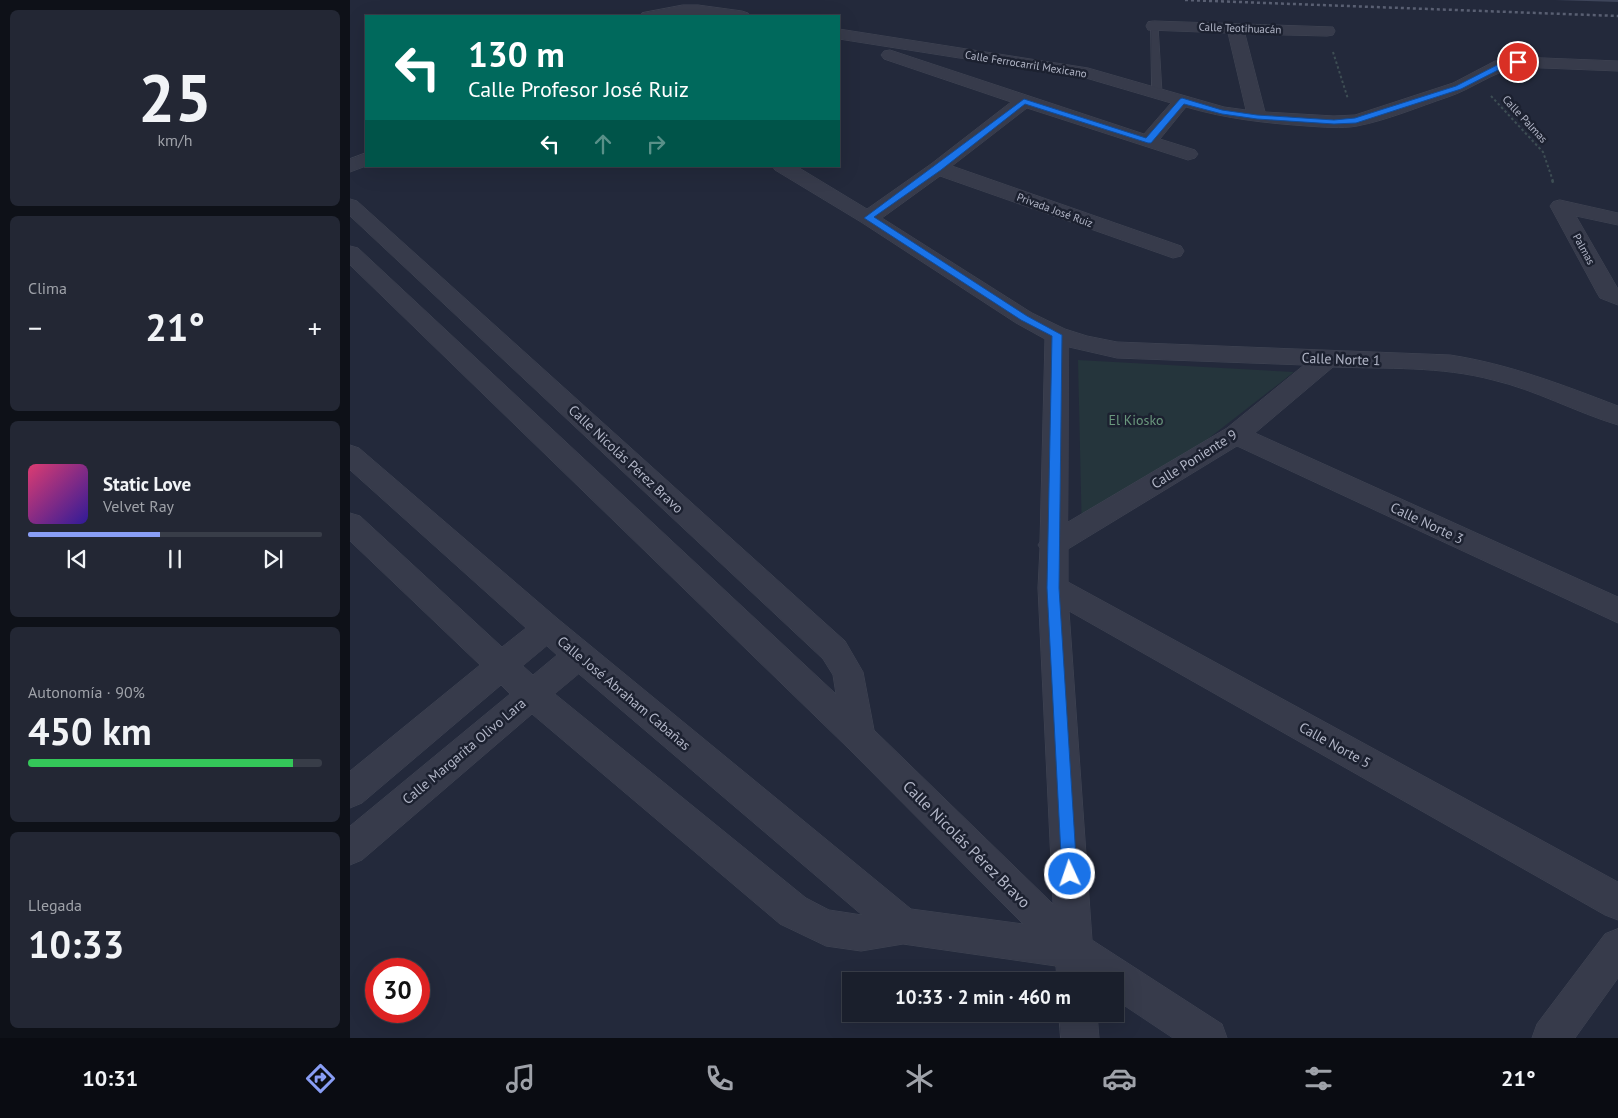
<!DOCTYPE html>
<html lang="es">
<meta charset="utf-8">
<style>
body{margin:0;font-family:"PT Sans",sans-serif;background:#232734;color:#f1f3f6;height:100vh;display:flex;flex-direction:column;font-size:19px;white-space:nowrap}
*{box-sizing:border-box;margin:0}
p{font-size:16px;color:#9fa2a9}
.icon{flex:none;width:28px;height:28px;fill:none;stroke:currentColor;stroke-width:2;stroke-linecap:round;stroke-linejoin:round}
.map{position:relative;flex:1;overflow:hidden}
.details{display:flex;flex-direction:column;gap:10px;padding:10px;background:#0e1118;width:350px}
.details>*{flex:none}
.guide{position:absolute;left:15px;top:15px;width:475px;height:152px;border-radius:0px;box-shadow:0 5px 20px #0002,0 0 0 1px #383d48;background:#00695c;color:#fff;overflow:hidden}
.speed{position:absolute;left:15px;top:958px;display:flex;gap:10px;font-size:25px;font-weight:700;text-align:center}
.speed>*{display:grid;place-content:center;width:65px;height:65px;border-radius:50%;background:#1a1f2c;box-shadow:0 5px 20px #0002,0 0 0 1px #383d48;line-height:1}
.speed .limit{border:8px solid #d22;background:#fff;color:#111}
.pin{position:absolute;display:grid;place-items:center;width:42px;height:42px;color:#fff;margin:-21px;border:2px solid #fff;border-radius:50%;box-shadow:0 1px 5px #0007}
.me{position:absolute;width:55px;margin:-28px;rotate:357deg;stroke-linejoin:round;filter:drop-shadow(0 0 4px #0008)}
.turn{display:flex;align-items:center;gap:18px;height:105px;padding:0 20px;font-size:22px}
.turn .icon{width:65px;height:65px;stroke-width:2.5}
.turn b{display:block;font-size:35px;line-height:42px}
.lanes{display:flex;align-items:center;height:48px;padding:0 20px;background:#0003;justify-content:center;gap:25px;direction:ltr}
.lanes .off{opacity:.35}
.big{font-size:38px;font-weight:600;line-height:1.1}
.details .card{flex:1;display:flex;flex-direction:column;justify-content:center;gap:8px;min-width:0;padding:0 18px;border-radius:8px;background:#232734}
.details .dial{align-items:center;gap:0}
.dial b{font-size:65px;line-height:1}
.song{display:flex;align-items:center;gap:15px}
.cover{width:60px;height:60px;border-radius:8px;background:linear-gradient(135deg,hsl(340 70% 55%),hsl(250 70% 35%))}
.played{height:5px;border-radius:2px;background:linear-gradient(90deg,#899ef5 45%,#383d48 45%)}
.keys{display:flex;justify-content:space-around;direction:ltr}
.heat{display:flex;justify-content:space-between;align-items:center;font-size:28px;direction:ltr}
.charge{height:8px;border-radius:4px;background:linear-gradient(90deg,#34c759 90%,#383d48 0)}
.trip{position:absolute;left:492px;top:972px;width:282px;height:50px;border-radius:0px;background:#1a1f2c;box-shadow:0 5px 20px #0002,0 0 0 1px #383d48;font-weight:600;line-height:50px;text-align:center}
.tabs{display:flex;height:80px;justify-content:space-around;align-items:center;background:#0a0c12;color:#9fa2a9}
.tabs .icon{width:35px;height:35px}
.tabs .selected{color:#899ef5}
.tabs b{font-size:22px;color:#f1f3f6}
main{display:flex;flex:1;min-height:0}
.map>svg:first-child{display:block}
.green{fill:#25353c}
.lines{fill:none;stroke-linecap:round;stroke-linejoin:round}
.service-casing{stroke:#404554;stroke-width:1}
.minor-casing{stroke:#404554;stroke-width:1}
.path-far1{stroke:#3e4e54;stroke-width:2;stroke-dasharray:2.5 2.5;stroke-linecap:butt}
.path{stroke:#3e4e54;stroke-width:2.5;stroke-dasharray:3 3;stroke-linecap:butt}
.service{fill:#373b4b;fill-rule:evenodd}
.minor{fill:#373b4b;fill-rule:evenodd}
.rail{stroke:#595f72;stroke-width:2.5;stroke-dasharray:3 3;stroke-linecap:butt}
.wall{fill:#3e455a}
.route{fill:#1a73e8;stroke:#114b97}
.labels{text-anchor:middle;stroke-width:5;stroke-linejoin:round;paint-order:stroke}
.far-street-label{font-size:11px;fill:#b2b6c7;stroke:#1c2130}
.street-label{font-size:14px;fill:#b2b6c7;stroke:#1c2130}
.park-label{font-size:14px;fill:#6a977d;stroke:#1c2130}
.near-street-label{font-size:16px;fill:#b2b6c7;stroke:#1c2130}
</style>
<main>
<section class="details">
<div class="card dial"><b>25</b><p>km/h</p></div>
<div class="card"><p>Clima</p>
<div class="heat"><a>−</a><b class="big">21°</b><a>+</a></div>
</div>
<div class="card">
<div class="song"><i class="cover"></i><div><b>Static Love</b><p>Velvet Ray</p></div></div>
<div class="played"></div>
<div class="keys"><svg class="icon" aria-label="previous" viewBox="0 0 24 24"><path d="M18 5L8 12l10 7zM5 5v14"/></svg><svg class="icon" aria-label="pause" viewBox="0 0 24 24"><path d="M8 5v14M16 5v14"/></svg><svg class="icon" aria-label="next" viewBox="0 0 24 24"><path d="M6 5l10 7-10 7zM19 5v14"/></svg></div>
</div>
<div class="card"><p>Autonomía · 90%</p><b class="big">450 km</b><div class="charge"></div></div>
<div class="card"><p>Llegada</p><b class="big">10:33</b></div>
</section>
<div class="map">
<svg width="1268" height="1038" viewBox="0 0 1268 1038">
<rect width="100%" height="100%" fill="#23293b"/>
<polygon class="green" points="728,360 944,372 732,537"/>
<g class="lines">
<g class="service-casing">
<polygon id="service" points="801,24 808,26 812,93 807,96 802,93"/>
</g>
<g class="minor-casing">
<g id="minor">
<polygon points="333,5 348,5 392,11 398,13 400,16 290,16 292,13"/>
<path d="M804,21L983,27L985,31L983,35L977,36L895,34L915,112L984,116L1005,115L1103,83L1145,61L1168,57L1268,61V71L1168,67C1143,72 1122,89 1098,97C1068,107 1038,120 1007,126C991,129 973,127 957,126C915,123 877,119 836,107L810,139L845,150L848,154L845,158L838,160L677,108L602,166L831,246L834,251L831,256L823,258L590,176L532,218L682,313L715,329L737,336L767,342L1100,355C1159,364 1213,385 1268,406V425C1225,412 1186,390 1143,380C1091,366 1036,369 983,367L905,433L1268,597V623L887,446L718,549V582L1268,882V920L1255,915L719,611L742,940L872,1024L877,1038H823L766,1000V981H707L706,966L553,944L511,951L476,946L430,924L182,714L12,860L0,865V826L160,694L151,685L12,803L0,808V771L130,665L0,541V513L10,516L152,647L176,628L0,470V445L9,448L208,619L561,909L673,924L498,748L0,265V246L8,248L486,694L483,675L473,659L0,216V199L7,201L495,641L513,672L524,730L703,904L688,588L690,548L688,545L690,542L695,339L666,323L511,222L425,170L422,166H446L517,209L581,164L661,102L534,59L531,55L534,51L540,50L794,134L821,103L736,78L489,39V29L738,68L874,107L896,110L878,33L798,30L796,26L798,22ZM719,347L767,358L954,365L877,428L718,522ZM197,646L207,655L183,675L173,666ZM229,674L512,915L479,910L456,898L205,694Z"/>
<polygon points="16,153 16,166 0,172 0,159"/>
<polygon points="1210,200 1268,213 1268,225 1226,216 1268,289 1268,305 1250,298 1247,293 1200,206 1203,202"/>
<polygon points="1268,929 1268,978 1225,1038 1182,1038 1187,1024 1255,934"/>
<polygon points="709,1014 747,1014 749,1038 711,1038"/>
</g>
</g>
<g class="path-far1">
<polyline points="983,52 998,99"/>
<polyline points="1141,96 1193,152 1203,181"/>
</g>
<polyline class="path" points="1202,180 1204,185"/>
<use href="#service" class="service"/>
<use href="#minor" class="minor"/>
<polyline class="rail" points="835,0 1268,16"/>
</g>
<polygon class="wall" points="1205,0 1268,0 1268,2"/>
<polygon class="route" points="1168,59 1170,60 1170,63 1154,67 1111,89 1006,123 984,124 907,119 872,114 834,104 801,143 798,143 675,104 591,170 524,217 677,316 712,335 709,588 727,874 725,879 720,881 714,879 712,874 697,588 702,336 671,320 514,218 674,99 796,138 830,99 832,98 872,110 907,115 984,120 1005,118 1106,86 1149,64"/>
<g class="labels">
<g class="far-street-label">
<text transform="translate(890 28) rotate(2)" y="4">Calle Teotihuacán</text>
<text transform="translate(676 64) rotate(9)" y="4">Calle Ferrocarril Mexicano</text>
<text transform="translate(1175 119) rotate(47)" y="4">Calle Palmas</text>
<text transform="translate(705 210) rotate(20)" y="4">Privada José Ruiz</text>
<text transform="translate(1234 249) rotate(61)" y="4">Palmas</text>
</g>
<g class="street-label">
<text transform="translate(991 359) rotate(2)" y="5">Calle Norte 1</text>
<text transform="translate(276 459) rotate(43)" y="5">Calle Nicolás Pérez Bravo</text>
<text transform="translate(844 459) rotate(-32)" y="5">Calle Poniente 9</text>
<text transform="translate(1077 523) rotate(25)" y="5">Calle Norte 3</text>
<text transform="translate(274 693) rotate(40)" y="5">Calle José Abraham Cabañas</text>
<text transform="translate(985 745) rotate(29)" y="5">Calle Norte 5</text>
<text transform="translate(114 751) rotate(-40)" y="5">Calle Margarita Olivo Lara</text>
</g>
<g class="park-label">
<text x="786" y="425">El Kiosko</text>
</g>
<g class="near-street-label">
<text transform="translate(617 844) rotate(45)" y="6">Calle Nicolás Pérez Bravo</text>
</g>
</g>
</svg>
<div class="speed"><div class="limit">30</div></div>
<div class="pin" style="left:1168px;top:62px;background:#d93025"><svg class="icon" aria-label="arrive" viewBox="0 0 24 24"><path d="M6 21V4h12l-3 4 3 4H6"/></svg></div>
<svg class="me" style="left:720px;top:874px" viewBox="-20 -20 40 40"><circle r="17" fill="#1a73e8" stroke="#fff" stroke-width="3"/><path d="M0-11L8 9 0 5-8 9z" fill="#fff"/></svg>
<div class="trip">10:33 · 2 min · 460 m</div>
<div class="guide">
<div class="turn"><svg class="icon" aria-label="left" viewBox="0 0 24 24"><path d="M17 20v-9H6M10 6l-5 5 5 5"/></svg><div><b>130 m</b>Calle Profesor José Ruiz</div></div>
<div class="lanes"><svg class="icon" aria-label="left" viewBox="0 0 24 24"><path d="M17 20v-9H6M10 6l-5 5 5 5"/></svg><svg class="icon off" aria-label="ahead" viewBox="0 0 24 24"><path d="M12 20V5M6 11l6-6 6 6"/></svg><svg class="icon off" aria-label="right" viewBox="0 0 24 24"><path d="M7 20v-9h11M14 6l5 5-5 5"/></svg></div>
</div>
</div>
</main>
<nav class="tabs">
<b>10:31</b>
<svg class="icon selected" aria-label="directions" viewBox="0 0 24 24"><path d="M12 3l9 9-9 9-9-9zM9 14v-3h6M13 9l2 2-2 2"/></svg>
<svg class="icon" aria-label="music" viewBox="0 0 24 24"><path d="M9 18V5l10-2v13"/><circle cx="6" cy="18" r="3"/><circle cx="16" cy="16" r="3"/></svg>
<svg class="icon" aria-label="phone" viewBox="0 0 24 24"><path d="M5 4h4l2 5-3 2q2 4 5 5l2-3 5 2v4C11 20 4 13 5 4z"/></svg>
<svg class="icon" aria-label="climate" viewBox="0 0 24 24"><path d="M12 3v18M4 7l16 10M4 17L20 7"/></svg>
<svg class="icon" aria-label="car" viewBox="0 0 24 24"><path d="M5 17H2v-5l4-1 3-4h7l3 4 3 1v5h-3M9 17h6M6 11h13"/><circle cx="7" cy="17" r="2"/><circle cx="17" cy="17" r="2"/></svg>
<svg class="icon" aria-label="filters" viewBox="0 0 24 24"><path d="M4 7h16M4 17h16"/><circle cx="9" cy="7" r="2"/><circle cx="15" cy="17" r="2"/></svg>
<b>21°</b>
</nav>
